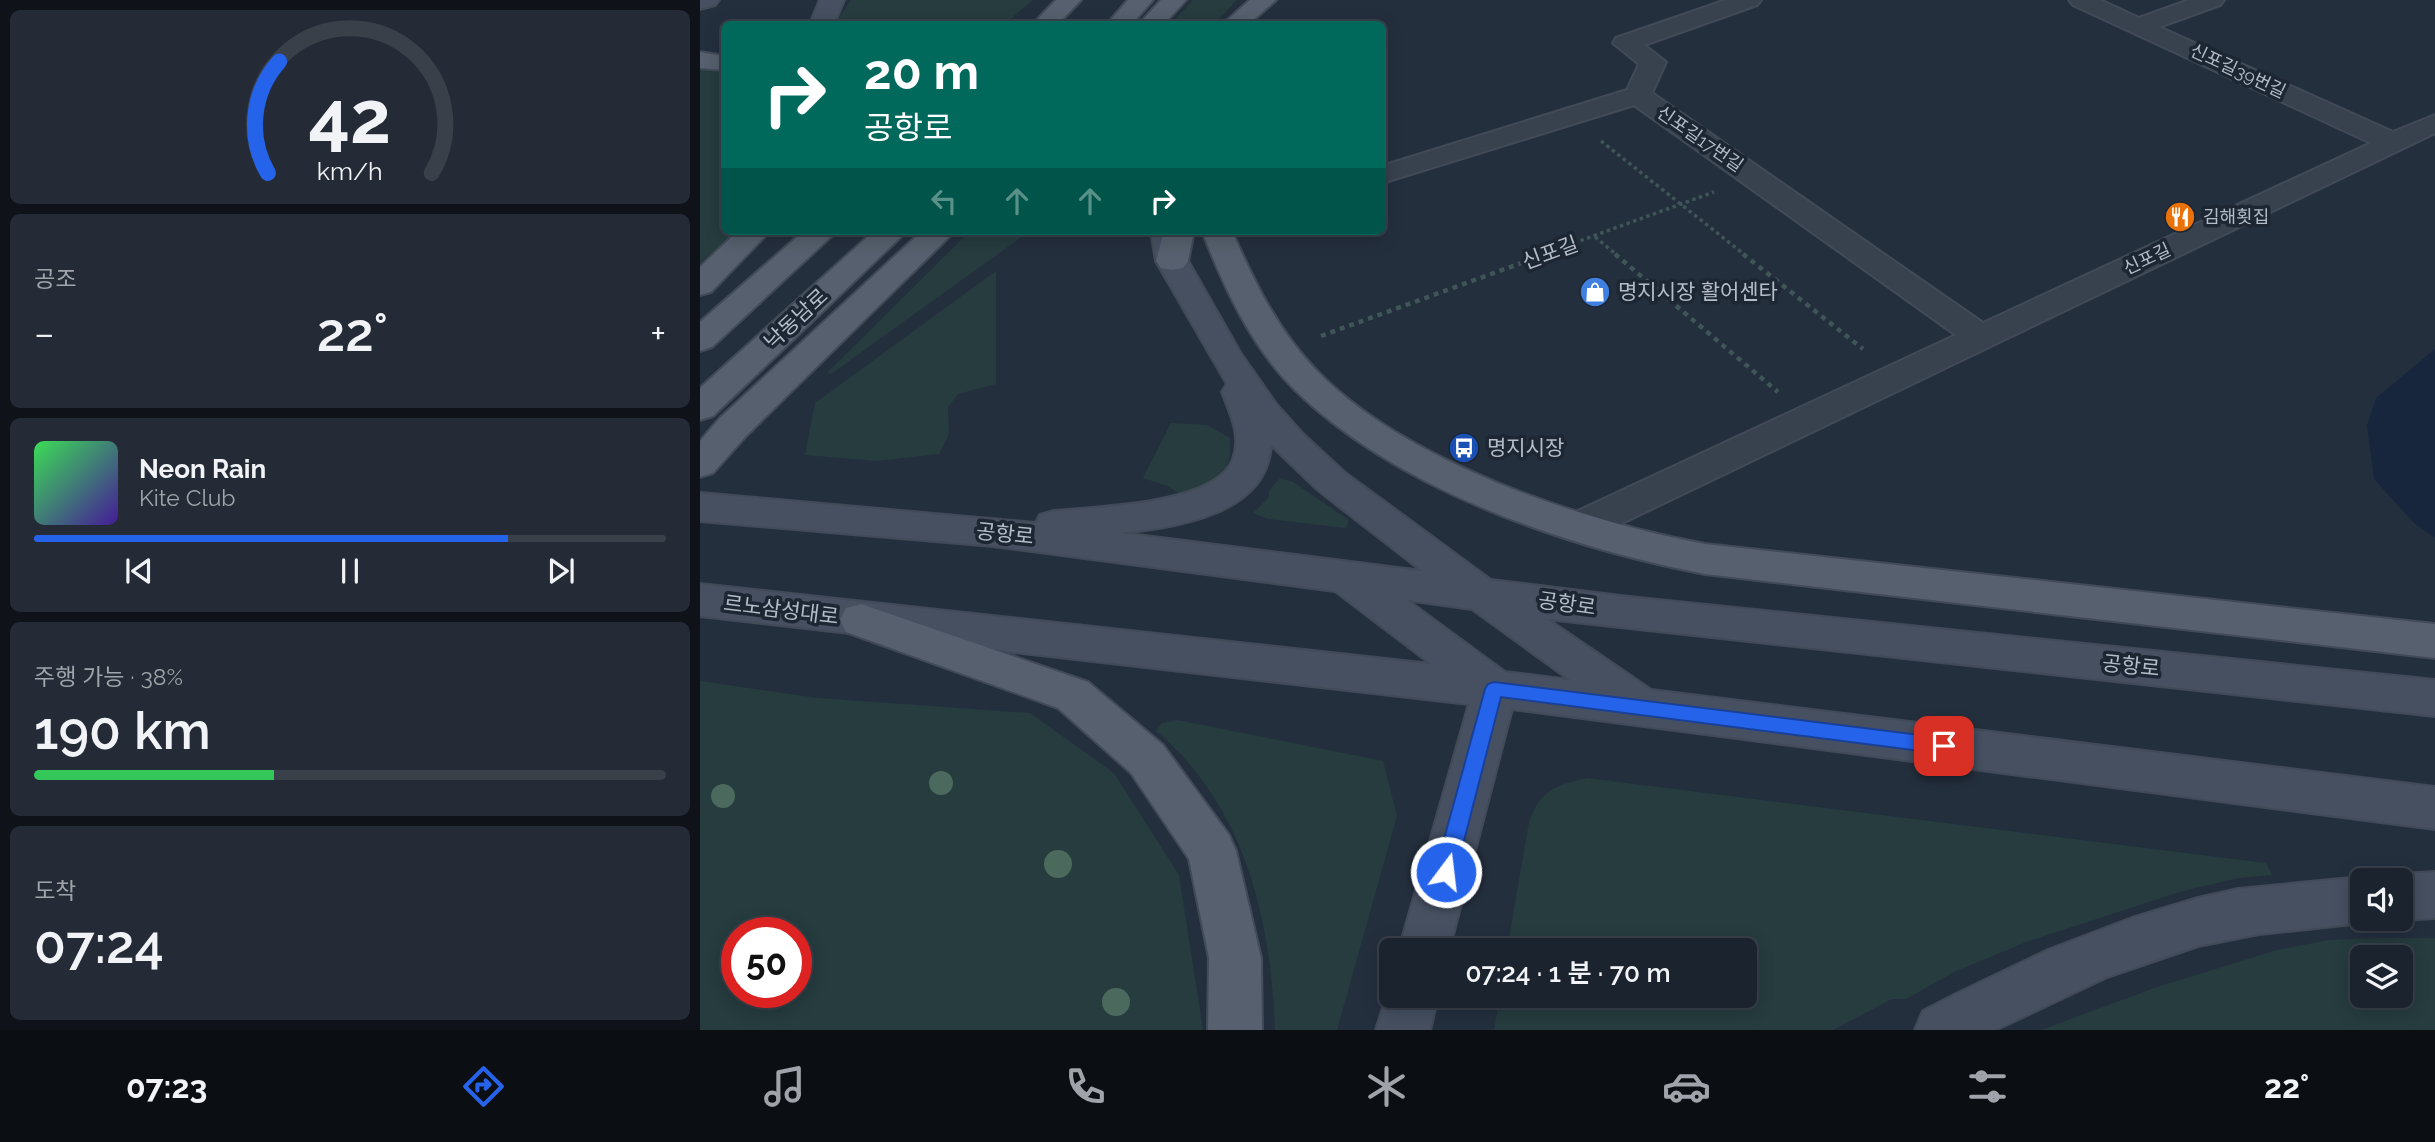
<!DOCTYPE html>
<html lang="ko">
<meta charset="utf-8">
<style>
body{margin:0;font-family:Raleway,"Noto Sans KR",sans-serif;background:#242b36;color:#f1f3f6;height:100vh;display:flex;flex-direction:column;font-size:26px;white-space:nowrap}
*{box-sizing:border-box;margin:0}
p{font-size:23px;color:#a0a4aa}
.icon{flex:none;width:38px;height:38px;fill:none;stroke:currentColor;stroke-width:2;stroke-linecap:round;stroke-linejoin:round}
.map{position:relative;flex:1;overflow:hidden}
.details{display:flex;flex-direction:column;gap:10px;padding:10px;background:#0f1319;width:700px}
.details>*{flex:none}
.hud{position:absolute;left:21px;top:21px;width:665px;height:214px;border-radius:10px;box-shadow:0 4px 18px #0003,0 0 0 2px #39404a;background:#00695c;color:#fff;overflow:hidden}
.buttons{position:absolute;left:1650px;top:868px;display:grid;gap:14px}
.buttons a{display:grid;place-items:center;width:63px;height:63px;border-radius:10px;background:#1b232e;box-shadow:0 4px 18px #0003,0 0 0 2px #39404a;font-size:35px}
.speed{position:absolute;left:21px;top:917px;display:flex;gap:14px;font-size:35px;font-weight:700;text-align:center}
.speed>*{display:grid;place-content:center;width:91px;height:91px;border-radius:50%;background:#1b232e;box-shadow:0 4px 18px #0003,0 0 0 2px #39404a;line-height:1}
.speed .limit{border:10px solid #d22;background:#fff;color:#111}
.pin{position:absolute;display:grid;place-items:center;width:60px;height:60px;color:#fff;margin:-30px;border-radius:14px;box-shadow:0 4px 10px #0006}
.me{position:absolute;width:77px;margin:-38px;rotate:15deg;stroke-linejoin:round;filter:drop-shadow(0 0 5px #0008)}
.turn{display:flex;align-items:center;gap:24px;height:147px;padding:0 28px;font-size:32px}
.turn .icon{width:91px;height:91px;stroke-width:2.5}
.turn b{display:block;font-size:49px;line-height:60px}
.lanes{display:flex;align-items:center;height:66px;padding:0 28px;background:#0003;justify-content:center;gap:35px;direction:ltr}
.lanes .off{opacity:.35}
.big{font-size:52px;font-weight:600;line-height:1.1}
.details .tile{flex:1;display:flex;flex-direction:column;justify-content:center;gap:10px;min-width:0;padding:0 24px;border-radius:10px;background:#242b36}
.details .dial{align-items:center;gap:0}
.dial svg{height:182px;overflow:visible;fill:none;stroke:#39404a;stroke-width:7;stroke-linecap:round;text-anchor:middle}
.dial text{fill:#f1f3f6;stroke:none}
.song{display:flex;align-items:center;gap:21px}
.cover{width:84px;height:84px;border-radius:10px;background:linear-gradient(135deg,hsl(130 70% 55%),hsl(260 70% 35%))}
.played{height:7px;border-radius:4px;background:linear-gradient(90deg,#2563eb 75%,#39404a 75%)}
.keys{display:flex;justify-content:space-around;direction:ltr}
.heat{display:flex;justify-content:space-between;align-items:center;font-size:38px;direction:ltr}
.charge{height:10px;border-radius:5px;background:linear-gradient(90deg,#34c759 38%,#39404a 0)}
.trip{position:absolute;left:679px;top:938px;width:378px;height:70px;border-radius:10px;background:#1b232e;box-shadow:0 4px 18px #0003,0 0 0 2px #39404a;font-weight:600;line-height:70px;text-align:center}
.tab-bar{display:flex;height:112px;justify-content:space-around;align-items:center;background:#0b0e12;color:#a0a4aa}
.tab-bar .icon{width:49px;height:49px}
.tab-bar .current{color:#2563eb}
.tab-bar b{font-size:32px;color:#f1f3f6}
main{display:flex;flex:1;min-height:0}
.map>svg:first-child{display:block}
.green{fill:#263c3f;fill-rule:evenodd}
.water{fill:#17263c}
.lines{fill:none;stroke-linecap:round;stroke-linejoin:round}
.minor-casing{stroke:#414a57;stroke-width:4}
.secondary-casing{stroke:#414a57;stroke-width:4}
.primary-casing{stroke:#414a57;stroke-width:4}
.path-far1{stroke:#3f5557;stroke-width:3.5;stroke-dasharray:3.5 3.5;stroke-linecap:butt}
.path{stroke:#3f5557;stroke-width:4.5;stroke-dasharray:5 5;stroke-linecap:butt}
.minor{fill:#38414e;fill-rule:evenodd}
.secondary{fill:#465061;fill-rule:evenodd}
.primary{fill:#56606e;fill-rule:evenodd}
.tree{fill:#4b6a5d}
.route{fill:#2563eb;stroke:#184099;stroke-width:2}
.labels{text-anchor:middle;stroke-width:7;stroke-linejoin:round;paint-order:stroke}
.far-street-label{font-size:18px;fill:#b4bcc9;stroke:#1d2633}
.far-poi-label{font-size:18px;fill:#b4bcc9;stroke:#1d2633;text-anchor:start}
.street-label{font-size:21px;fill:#b4bcc9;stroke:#1d2633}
.poi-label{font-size:21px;fill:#b4bcc9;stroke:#1d2633;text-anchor:start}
</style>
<main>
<section class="details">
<div class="tile dial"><svg viewBox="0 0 100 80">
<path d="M14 69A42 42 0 1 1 86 69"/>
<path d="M14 69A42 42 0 0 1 19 20" stroke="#2563eb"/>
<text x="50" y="56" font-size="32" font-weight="700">42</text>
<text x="50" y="72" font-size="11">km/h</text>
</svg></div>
<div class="tile"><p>공조</p>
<div class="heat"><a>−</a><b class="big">22°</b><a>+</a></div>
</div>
<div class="tile">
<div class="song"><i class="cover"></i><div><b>Neon Rain</b><p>Kite Club</p></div></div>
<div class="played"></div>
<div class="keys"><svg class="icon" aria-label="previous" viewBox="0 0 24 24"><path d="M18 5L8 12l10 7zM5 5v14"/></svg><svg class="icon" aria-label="pause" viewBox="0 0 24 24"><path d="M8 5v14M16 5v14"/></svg><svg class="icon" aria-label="next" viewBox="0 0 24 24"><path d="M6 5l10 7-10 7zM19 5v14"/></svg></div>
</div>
<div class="tile"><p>주행 가능 · 38%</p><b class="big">190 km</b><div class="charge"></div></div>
<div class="tile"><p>도착</p><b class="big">07:24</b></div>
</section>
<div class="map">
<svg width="1735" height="1030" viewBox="0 0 1735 1030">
<rect width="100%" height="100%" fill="#242f3e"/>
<g class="green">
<polygon points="151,0 333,0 305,24 138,24 137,21"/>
<polygon points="493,0 537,0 514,24 471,24"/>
<polygon points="0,68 24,71 24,231 38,231 0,263"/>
<polygon points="270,231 330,231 131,374 127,373"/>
<polygon points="296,271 296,384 258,394 248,407 249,434 239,454 176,461 105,455 115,403"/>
<path d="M471,423L507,425L530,438C534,476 511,485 479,494L468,486L443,478Z"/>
<polygon points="580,478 593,482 649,520 646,528 568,519 553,513 569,497 569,491"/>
<path d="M0,681L118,698L330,713L414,773L479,875L503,1030H0ZM37,933H96V992H37Z"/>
<path d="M477,720L683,761L697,816L637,1030H575C571,920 545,805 456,731L462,723Z"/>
<path d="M887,778L1566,863L1572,875L1539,878L1483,891L1329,941L1256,971L1206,999H1192L1133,1030H794L800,996H1045V950H807L829,822C841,789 855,786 887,778Z"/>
<path d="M1686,938H1735V1030H1341L1457,987L1577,950L1629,940ZM1662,957H1701V996H1662Z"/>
</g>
<polygon class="water" points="1735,349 1735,538 1714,523 1674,479 1667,425 1676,398"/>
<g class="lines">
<g class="minor-casing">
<polygon id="minor" points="1026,0 1061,0 1057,5 944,45 966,62 952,93 1283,323 1671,143 1373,5 1369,0 1400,0 1439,18 1489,0 1524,0 1520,5 1459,27 1693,132 1735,115 1735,133 893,537 879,541 865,537 860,527 865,517 1256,335 934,105 682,183 682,166 927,90 939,64 913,43 916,38"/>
</g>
<g class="secondary-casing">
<g id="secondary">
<polygon points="0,0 19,0 15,5 0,9"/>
<polygon points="120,0 144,0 134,24 110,24"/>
<path d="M451,231H481L488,261L541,354L576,404L604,435L644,472L791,580L929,597L1735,680V716L847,619L951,690L1735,787V829L812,709L749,950H699L769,704L0,616V584L731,664L635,591L293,546L0,521V493L336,523L340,515L354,511C395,507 517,505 533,459C542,436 530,413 522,392L527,384L456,261ZM571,445L618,490L722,571L421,533C476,527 567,515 571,445ZM707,600L772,609L870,680L805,672Z"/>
<polygon points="1735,872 1735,918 1701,920 1697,919 1701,919 1701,880 1684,880 1701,874"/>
<polygon points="1662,877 1672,880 1662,880 1662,919 1674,919 1662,923 1559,934 1498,946 1407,977 1295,1030 1215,1030 1223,1011 1254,995 1348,950 1432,918 1498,898 1538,889"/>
<polygon points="691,983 691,996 738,996 730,1030 676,1030"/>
</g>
</g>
<g class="primary-casing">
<g id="primary">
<polygon points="356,0 381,0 358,24 333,24"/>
<polygon points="428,0 453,0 432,24 407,24"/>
<polygon points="461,0 486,0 464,24 439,24"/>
<polygon points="550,0 576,0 549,24 523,24"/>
<polygon points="0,52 24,56 24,70 0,68"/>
<polygon points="38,231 70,231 11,292 0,295 0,267"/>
<polygon points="104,231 137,231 12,347 0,351 0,322"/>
<polygon points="174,231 207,231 13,416 0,420 0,388"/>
<polygon points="222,231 255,231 46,436 13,473 0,477 0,441 20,418"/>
<polygon points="464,231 494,231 488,261 483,268 472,270 461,268 456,261"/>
<path d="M502,231H532C554,282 578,331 617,371C705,462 882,521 1005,544L1735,624V658L1005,574C868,548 696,489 595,390C551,347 524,287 502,231Z"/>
<polygon points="161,604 388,682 463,745 529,835 536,851 561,958 562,1030 508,1030 509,958 489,859 431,773 358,708 146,632 140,620 146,608"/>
</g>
</g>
<g class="path-far1">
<polyline points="901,141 1045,255"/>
<polyline points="895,237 917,255"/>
<polyline points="841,255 1014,192"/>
</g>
<g class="path">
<polyline points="915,254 1078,392"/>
<polyline points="1043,254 1163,349"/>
<polyline points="621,336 846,254"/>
</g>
<use href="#minor" class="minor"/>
<use href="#secondary" class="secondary"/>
<use href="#primary" class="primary"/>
</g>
<g class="tree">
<circle cx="241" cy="783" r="12"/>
<circle cx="23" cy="796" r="12"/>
<circle cx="358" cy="864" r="14"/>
<circle cx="416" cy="1002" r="14"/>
</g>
<polygon class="route" points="794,682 1244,738 1250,741 1253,746 1250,752 1244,754 801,697 756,872 753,878 746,881 738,878 735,872 785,689 788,684"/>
<defs>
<g id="restaurant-disc" transform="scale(1.575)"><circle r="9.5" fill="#e8710a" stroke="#1d2633"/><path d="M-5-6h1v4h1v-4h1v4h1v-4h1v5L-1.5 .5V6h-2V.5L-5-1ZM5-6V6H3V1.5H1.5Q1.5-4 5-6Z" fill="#fff"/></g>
<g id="shop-disc" transform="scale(1.575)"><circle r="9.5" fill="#3f7fe0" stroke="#1d2633"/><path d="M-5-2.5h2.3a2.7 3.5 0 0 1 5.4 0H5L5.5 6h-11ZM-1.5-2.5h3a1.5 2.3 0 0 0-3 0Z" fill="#fff"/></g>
<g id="bus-disc" transform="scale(1.575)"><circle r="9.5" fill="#1a4fb4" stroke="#1d2633"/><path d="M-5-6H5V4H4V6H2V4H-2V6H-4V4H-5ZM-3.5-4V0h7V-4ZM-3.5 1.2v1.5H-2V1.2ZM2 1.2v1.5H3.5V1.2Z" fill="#fff"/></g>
</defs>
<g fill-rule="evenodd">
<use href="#restaurant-disc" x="1480" y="217"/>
<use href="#shop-disc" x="895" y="292"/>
<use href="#bus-disc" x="764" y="448"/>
</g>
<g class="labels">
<g class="far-street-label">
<text transform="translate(1538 71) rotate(25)" y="6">신포길39번길</text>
<text transform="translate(1000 139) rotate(35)" y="6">신포길17번길</text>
<text transform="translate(1447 259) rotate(-25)" y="6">신포길</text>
</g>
<g class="far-poi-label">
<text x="1503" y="223">김해횟집</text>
</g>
<g class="street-label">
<text transform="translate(850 253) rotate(-20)" y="7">신포길</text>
<text transform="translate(96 319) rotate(-43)" y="7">낙동남로</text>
<text transform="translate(305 534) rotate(6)" y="7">공항로</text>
<text transform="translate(867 604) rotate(8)" y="7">공항로</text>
<text transform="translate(81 610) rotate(7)" y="7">르노삼성대로</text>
<text transform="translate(1431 666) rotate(6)" y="7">공항로</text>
</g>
<g class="poi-label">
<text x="918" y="299">명지시장 활어센타</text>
<text x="787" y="455">명지시장</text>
</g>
</g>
</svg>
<div class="buttons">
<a><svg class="icon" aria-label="sound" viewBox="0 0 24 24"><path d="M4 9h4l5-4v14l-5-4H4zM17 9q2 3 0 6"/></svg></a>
<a><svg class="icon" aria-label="layers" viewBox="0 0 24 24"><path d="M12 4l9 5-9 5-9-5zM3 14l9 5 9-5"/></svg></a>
</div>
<div class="speed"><div class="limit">50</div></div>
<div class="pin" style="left:1244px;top:746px;background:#d93025"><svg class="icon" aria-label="arrive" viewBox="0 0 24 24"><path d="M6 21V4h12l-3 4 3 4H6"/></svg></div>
<svg class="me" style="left:746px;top:872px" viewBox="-20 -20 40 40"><circle r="17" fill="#2563eb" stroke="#fff" stroke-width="3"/><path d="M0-11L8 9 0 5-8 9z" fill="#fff"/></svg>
<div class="trip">07:24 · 1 분 · 70 m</div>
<div class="hud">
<div class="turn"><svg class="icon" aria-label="right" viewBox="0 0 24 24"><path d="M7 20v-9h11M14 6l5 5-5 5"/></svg><div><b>20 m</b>공항로</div></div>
<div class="lanes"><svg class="icon off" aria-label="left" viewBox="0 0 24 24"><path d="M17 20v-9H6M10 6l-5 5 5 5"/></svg><svg class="icon off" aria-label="ahead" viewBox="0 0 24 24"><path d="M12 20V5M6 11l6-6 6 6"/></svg><svg class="icon off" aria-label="ahead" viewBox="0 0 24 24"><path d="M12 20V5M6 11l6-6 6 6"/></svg><svg class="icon" aria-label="right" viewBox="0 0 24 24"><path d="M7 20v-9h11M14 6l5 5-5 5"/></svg></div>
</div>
</div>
</main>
<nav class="tab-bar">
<b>07:23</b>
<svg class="icon current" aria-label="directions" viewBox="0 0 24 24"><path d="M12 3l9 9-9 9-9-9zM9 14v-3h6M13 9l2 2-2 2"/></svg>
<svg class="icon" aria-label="music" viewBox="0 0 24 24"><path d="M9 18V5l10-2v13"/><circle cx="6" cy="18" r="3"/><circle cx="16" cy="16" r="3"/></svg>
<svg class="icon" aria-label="phone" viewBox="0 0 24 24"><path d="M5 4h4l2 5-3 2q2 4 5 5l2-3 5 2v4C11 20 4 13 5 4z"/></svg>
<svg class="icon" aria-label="climate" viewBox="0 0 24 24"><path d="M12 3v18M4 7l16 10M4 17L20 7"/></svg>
<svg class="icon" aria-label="car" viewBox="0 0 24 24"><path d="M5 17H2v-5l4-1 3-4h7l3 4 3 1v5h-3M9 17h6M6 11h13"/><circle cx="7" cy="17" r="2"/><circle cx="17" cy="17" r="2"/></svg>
<svg class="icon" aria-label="filters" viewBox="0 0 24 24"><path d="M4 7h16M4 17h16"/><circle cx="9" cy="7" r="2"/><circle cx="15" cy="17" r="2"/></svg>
<b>22°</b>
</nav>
